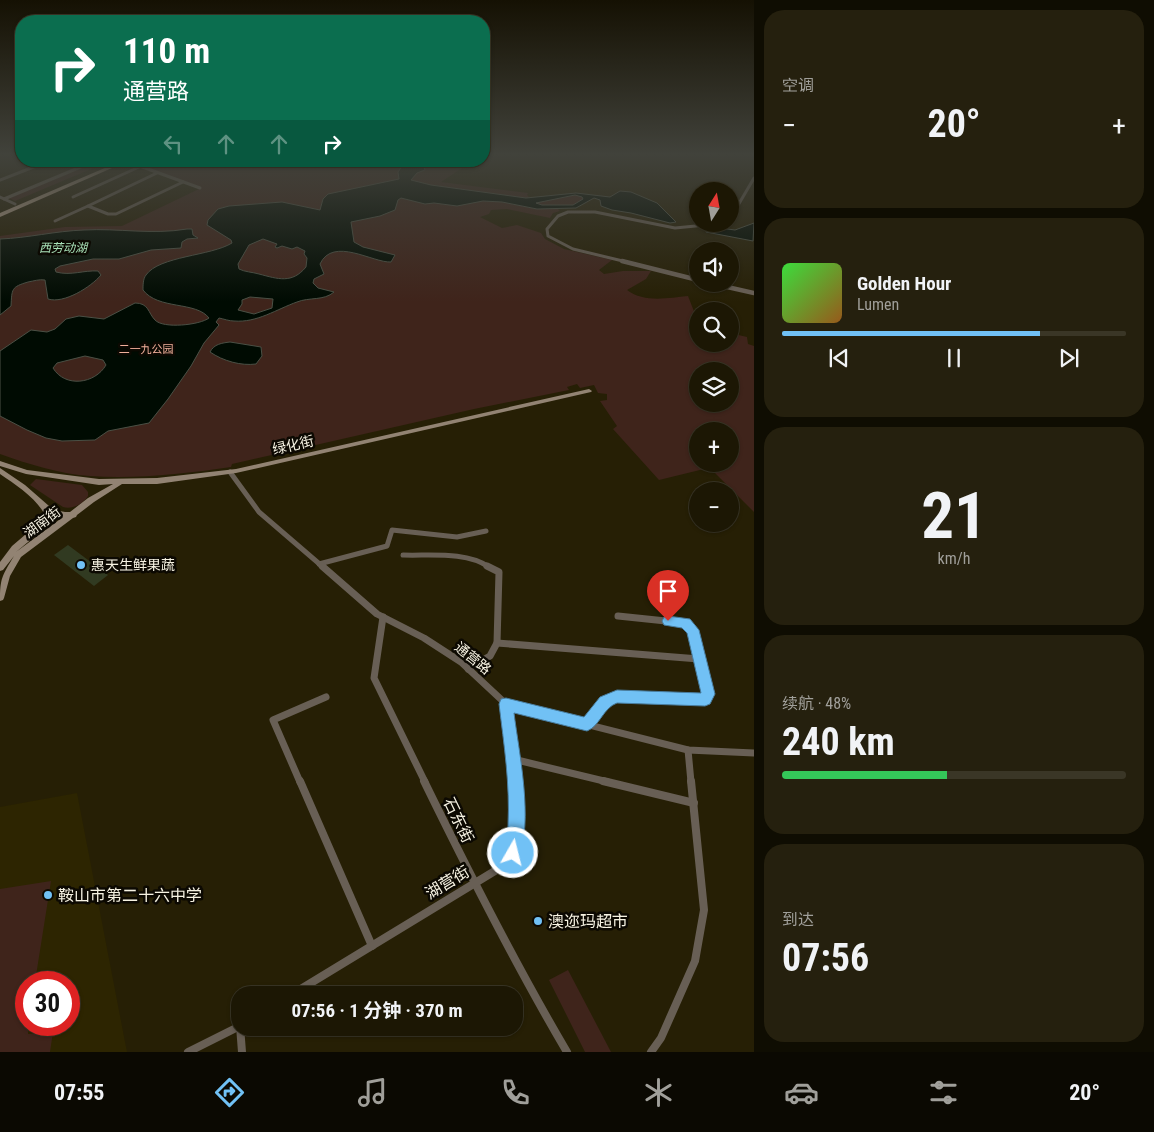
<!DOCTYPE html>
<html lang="zh">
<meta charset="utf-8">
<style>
body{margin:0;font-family:"Roboto Condensed","Noto Sans SC",sans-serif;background:#25200e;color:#f1f3f6;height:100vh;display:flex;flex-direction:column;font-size:19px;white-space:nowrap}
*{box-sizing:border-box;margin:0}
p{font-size:16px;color:#a09f9a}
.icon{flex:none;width:28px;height:28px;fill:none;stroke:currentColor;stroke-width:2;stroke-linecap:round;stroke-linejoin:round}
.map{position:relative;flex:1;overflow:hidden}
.panel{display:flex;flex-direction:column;gap:10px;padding:10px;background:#0f0d02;width:400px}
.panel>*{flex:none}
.hud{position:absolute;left:15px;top:15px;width:475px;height:152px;border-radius:20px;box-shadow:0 1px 4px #0004,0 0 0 1px #3a3626;background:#0b6e4f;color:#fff;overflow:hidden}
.needle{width:32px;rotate:11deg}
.fabs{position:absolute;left:689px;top:182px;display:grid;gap:10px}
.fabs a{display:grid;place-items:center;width:50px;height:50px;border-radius:50%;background:#1c1704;box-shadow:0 1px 4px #0004,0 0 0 1px #3a3626;font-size:25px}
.speed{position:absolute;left:15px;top:971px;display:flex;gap:10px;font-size:25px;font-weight:700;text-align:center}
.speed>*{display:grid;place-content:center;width:65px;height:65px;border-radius:50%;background:#1c1704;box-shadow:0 1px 4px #0004,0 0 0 1px #3a3626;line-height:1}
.speed .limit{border:8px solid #d22;background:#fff;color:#111}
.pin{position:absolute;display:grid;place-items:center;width:42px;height:42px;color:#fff;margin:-51px -21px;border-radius:50% 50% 50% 0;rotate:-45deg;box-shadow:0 0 5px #0007}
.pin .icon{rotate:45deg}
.me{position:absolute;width:55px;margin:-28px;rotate:8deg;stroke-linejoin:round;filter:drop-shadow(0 0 4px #0008)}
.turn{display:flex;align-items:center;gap:18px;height:105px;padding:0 25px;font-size:22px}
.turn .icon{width:65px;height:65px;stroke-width:2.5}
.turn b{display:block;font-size:35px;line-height:42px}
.lanes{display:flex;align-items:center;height:48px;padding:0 25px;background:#0003;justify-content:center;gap:25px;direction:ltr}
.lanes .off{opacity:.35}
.big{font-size:38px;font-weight:700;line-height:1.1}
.panel .widget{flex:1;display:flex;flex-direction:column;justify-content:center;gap:8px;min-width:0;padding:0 18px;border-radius:20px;background:#25200e}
.panel .dial{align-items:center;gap:0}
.dial b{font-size:65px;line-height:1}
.song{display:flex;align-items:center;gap:15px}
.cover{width:60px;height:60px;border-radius:8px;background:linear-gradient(135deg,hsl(120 70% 55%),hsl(30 70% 35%))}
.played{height:5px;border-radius:2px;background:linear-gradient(90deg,#71c1f5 75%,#3a3626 75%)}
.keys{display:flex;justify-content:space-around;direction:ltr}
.heat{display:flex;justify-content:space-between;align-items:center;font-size:28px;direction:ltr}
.charge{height:8px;border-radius:4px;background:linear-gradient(90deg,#34c759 48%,#3a3626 0)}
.trip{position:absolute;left:231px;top:986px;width:292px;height:50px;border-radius:20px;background:#1c1704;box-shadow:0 1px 4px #0004,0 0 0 1px #3a3626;font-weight:700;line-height:50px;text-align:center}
.tab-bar{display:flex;height:80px;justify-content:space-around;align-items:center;background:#0b0902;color:#a09f9a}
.tab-bar .icon{width:35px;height:35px}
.tab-bar .active{color:#71c1f5}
.tab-bar b{font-size:22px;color:#f1f3f6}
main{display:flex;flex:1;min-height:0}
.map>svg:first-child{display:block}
.built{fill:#2d2501;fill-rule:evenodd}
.green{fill:#3f241b;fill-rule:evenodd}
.water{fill:#000b02;stroke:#4a5045;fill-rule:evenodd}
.building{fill:#313a21}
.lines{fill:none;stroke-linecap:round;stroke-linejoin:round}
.street-far4{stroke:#685f55;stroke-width:3}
.street-far3{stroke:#685f55;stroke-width:4.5}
.street-far2{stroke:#685f55;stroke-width:5}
.street-far1{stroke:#685f55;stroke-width:7}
.street{stroke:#685f55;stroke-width:8}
.secondary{fill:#928373;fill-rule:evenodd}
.primary{fill:#b29e8a;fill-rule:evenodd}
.route{fill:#71c1f5;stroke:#497d9f}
.poi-dot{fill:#71c1f5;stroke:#0c0902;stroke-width:2}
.labels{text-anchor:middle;stroke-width:5;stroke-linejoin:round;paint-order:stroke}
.far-park-label{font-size:11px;fill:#f0b09b;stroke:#0c0902}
.far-water-label{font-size:12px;font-style:italic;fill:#a8e0b7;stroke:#0c0902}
.street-label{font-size:14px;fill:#f6f2e2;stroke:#0c0902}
.poi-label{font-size:14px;fill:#f6f2e2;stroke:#0c0902;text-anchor:start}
.near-street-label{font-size:16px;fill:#f6f2e2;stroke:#0c0902}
.near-poi-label{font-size:16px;fill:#f6f2e2;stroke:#0c0902;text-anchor:start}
</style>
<main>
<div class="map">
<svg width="754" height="1052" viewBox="0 0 754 1052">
<rect width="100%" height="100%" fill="#261f05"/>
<path class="built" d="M77,793L127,1052H0V807ZM26,982H69V1025H26Z"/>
<g class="green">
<polygon points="99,161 110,161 15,201 9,198"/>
<path d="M134,161H436L462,168L441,182L528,193L527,195L529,197L528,208H557L560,211L553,213L550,218L507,209L491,210L489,214L480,217L502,228L517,225L541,233L545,239L564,249L612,260L599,270L604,274L623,271H651L646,279L627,290C644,303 668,298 688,296L697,319L698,344H730V333L747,337L748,344L754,346V512L713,471L704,469L659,480L613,429L617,426L600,401L607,400V394L598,393L594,385L580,388L577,384L567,387L569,390L474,409L232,464L231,467C184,474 136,479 90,476C60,474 28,464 0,454V236L65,227L122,226L201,188L134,164ZM698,371H730V404H698ZM698,431H730V464H698Z"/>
<polygon points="575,195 582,197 583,199 573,205 542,205 536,203"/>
<path d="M36,479L82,485L88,492V496C83,504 72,510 63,507L30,485Z"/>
<polygon points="51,881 35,982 26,982 26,1025 29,1025 28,1034 53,1032 50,1052 0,1052 0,889"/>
<polygon points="568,970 611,1052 585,1052 549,980"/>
</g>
<g class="water">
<path d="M411,161H419V164L424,167L425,170L417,173L411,180L431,185L526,198L576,193L610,197L620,191L631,192L657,203L676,222L670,223L631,213L612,210L601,206L600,200L594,198L576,208L537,209L502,202L483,201L457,206L434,203L425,204L401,198L398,200L395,210L380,216L351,222L354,242L363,247L395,255L391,262C373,263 333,236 320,264L324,274L314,279L313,283L318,288L334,292C324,301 309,297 297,302C277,309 257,323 234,321C229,321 224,319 219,318L216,322L219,325L204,343L191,366L168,399L149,423L108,431L95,440L62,441L46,438L27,430L0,416V351L31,330L47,332L55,329L66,319L79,316L104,319L135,303C149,303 148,313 155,320C163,329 200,325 209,318C196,301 158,310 143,290C143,285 143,279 146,275C159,256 211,256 232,243L231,240L207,225L208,220L218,209L229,206L282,202L320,210L323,199L328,194L399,179L398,172L402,166ZM575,195L582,197L583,199L573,205H542L536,203ZM263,239L277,244L275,247L277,248L282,246L292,249L297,247L305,251L304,254L307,258L306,267C292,284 278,279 259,274C252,272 245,272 239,269L238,264L249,245ZM250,297L273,299L272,308L254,314L238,310L242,304V300ZM85,356L103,360L106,365C95,384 65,388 53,368L57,363Z"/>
<polygon points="754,223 753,241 706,232 706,228 712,227 735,230"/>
<path d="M187,229H192L193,235L198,238L187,239L182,242L181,248L151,250L119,259H93L60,266L55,269L56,272C71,276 84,270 98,271L101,275C91,287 64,304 48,299L45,280C39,279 34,281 28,282C11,287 12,289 11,306L0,315V239C28,238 55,231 84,230C118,228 152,235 187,229Z"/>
<path d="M230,342L261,347L262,356L256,364C241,366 223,361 210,352C214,344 222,343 230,342Z"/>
</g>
<polygon class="building" points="68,545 108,575 94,586 54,555"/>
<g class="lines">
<g class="street-far4">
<polyline points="126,161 200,188"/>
<polyline points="157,173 88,206 108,214 116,214 183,182"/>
<polyline points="0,180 49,161"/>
<polyline points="0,197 15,204"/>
<polyline points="73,197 139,167"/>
<polyline points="4,199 95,161"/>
<polyline points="730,219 754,178"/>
<polyline points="55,221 88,206"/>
<polyline points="627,262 573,249 548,236 547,229 558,216 568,212 595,212 675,228 716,224"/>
</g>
<g class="street-far3">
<polyline points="622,261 698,280"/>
<polyline points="714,284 754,293"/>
</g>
<g class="street-far2">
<polyline points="230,472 259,512 323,567"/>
<path d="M403,555C429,556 466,551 489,567"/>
<polyline points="319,564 387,546 392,530 457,537 486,531"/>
</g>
<g class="street-far1">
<polyline points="322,566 377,614 424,638 461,662 506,704 688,750 754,753"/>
<polyline points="383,617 374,678 425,782"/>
<polyline points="497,643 699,659"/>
<polyline points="468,669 490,656 497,643 499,572 487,566"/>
<polyline points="506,704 516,782"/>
<polyline points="587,724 605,701 617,696 705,699 708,694 693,630 685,623 618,616"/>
<polyline points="688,750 691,782"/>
<polyline points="513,759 608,782"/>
<polyline points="300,782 273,720 326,697"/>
</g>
<g class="street">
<polyline points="300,781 372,946"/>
<path d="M424,781C469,873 515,964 567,1052"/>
<polyline points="603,781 694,803"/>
<polyline points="291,995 503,866 513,853 516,834 516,781"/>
<polyline points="240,1026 242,1052"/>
<polyline points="188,1052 240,1026"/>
<polyline points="651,1052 661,1038 695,961 704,910 691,781"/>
</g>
<path class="secondary" d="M589,389L592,391L591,392L236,473L157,484H122L94,502L77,515L76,517L73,518L21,557L10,576L4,598L3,600L0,601C0,578 2,576 14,556L3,570L0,571V562L12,546L46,517C38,499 16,485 0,474V468L25,485L49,506L60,511L65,512H70L88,498L113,484L99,485L26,474L0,466V461L27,470L99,479L157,478L236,469ZM52,514L63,517L16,552L51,523L54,517Z"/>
<polygon class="primary" points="121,161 128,161 0,217 0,213"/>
</g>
<linearGradient id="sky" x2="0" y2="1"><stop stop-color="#151103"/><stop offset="0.51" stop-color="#41423b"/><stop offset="1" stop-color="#41423b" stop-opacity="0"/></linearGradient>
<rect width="754" height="302" fill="url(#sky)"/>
<path class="route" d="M668,616L690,619L699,630L715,694L710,704L705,706L617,703C603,708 600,726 587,731L514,713C519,753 534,822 518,859L513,861L507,859C503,849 508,836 508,825C510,784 504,745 499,704L501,699L506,698L584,717L600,697L617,690L701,693L687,633L682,628L664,625L662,621L664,617Z"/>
<g class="poi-dot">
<circle cx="81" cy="565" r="5"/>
<circle cx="48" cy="895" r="5"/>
<circle cx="538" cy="921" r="5"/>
</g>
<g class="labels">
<g class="far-park-label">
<text x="146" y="353">二一九公园</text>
</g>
<g class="far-water-label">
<text x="63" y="252">西劳动湖</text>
</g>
<g class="street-label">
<text transform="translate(293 445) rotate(-13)" y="5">绿化街</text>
<text transform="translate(42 522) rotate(-36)" y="5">湖南街</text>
<text transform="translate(473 658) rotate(39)" y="5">通营路</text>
</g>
<g class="poi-label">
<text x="91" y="570">惠天生鲜果蔬</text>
</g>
<g class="near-street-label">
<text transform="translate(459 820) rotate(64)" y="6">石东街</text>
<text transform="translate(447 882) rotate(-31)" y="6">湖营街</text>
</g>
<g class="near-poi-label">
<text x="58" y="901">鞍山市第二十六中学</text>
<text x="548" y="927">澳迩玛超市</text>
</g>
</g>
</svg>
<div class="fabs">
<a><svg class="needle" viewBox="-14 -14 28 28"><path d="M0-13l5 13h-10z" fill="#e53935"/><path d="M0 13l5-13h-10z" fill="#a09f9a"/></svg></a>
<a><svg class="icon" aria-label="sound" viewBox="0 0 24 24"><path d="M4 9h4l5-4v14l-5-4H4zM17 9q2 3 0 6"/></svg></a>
<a><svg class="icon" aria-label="search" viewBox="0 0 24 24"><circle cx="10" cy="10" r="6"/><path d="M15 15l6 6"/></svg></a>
<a><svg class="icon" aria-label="layers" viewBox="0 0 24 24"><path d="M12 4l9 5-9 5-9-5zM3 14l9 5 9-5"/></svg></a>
<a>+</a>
<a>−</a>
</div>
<div class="speed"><div class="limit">30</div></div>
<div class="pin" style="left:668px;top:621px;background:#d93025"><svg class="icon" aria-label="arrive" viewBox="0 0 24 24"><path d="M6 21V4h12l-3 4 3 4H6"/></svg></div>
<svg class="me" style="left:513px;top:853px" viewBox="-20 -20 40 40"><circle r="17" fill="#71c1f5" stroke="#fff" stroke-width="3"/><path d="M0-11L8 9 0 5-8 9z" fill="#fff"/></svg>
<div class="trip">07:56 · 1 分钟 · 370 m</div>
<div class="hud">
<div class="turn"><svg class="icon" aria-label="right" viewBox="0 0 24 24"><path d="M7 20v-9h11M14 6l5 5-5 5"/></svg><div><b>110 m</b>通营路</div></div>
<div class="lanes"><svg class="icon off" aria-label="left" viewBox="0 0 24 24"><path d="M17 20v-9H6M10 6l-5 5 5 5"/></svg><svg class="icon off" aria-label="ahead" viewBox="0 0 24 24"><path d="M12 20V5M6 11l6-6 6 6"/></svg><svg class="icon off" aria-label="ahead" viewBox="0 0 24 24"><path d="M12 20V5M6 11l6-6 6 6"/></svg><svg class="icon" aria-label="right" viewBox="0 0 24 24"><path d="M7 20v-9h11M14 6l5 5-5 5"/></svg></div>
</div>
</div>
<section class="panel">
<div class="widget"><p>空调</p>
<div class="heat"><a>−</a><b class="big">20°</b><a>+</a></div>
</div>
<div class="widget">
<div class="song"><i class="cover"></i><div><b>Golden Hour</b><p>Lumen</p></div></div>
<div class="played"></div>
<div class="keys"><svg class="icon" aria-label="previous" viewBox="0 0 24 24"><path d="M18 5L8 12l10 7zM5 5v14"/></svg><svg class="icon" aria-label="pause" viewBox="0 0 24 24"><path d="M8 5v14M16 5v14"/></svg><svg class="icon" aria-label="next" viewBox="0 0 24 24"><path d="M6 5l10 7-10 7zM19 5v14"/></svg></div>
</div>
<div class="widget dial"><b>21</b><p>km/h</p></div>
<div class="widget"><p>续航 · 48%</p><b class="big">240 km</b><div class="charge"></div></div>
<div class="widget"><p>到达</p><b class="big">07:56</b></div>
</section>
</main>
<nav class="tab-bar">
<b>07:55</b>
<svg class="icon active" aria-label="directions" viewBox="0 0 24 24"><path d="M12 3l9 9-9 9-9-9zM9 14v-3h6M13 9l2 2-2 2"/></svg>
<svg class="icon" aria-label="music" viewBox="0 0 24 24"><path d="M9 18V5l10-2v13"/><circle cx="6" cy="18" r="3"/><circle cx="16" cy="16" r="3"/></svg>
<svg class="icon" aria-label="phone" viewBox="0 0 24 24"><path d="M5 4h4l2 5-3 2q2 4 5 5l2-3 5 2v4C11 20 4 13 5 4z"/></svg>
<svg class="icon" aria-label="climate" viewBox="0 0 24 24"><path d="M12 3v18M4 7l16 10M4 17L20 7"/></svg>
<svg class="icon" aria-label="car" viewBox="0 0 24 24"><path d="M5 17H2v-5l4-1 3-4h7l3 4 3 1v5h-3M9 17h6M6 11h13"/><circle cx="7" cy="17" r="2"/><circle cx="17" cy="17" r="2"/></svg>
<svg class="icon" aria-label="filters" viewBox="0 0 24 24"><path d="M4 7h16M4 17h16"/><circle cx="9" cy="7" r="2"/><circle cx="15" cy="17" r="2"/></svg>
<b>20°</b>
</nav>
